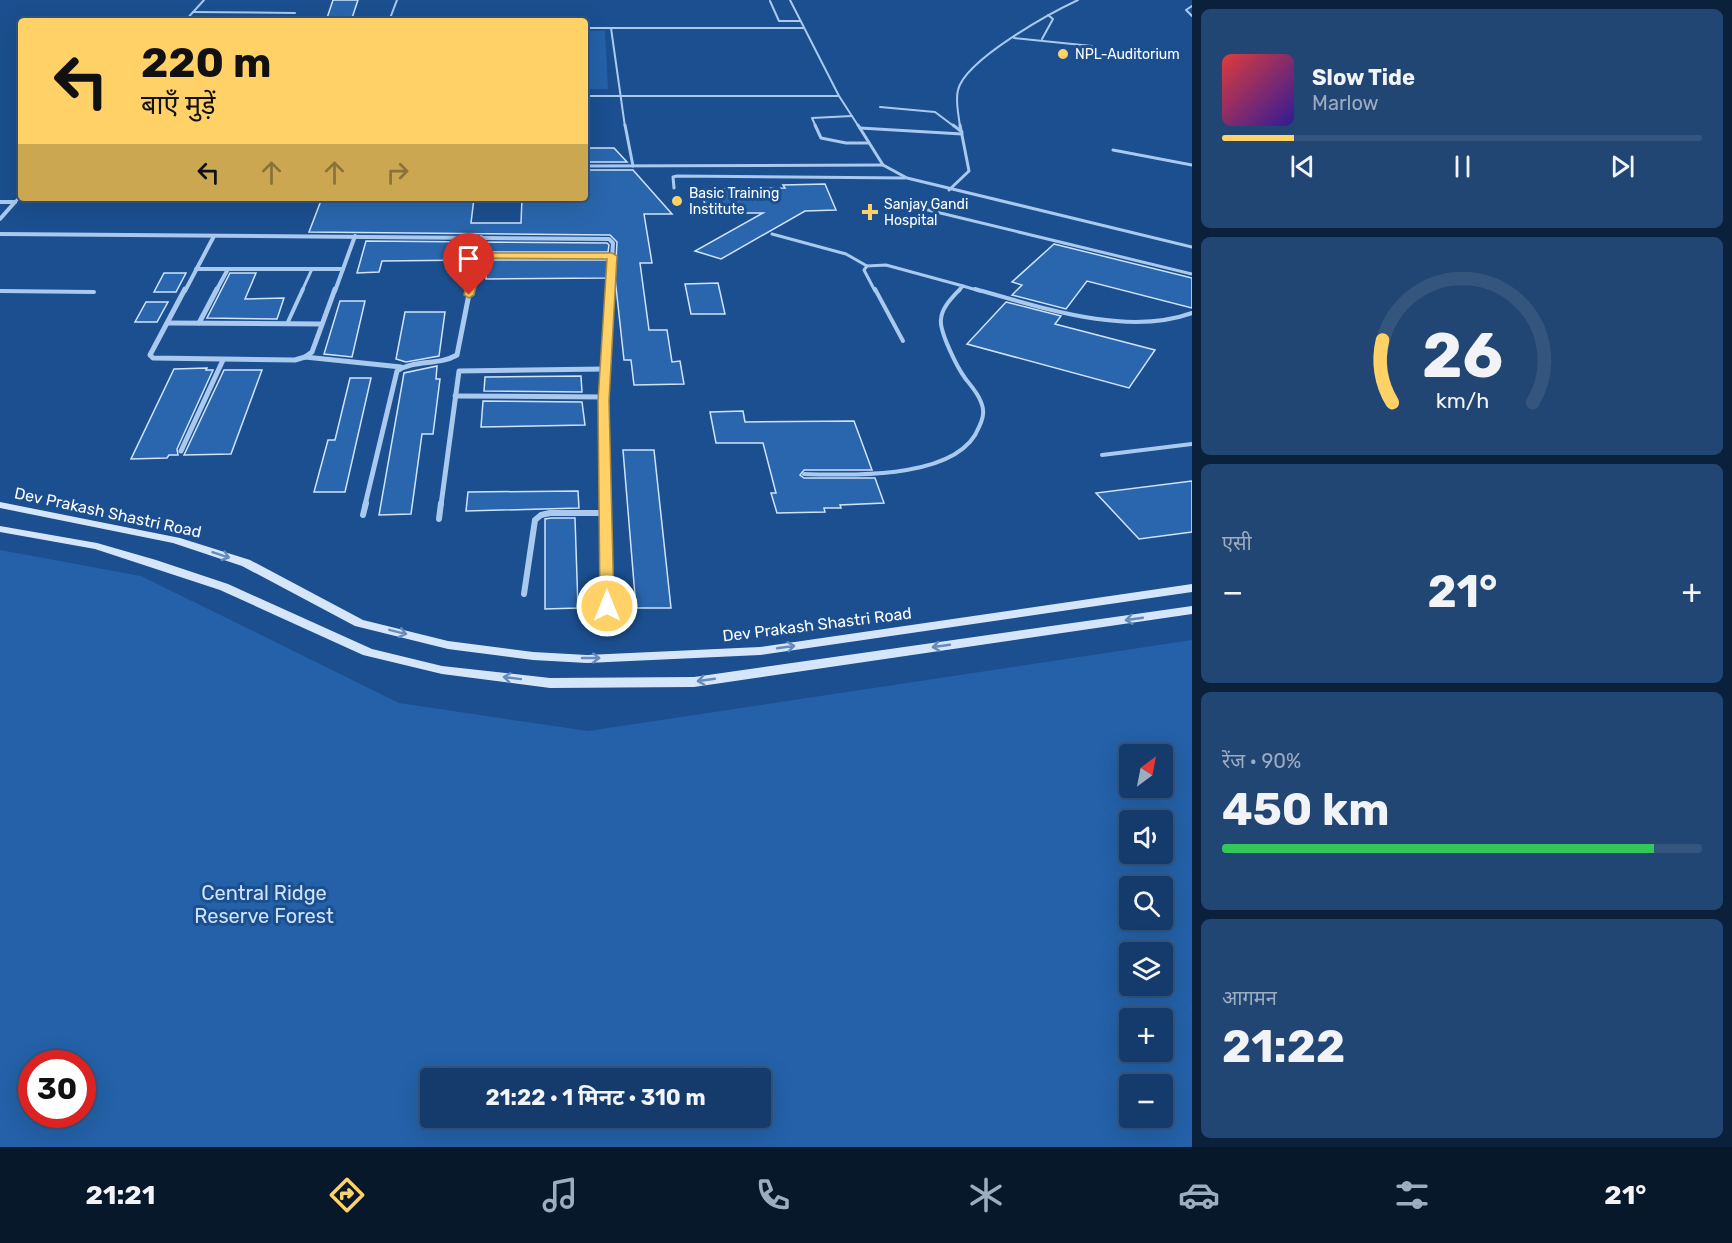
<!DOCTYPE html>
<html lang="hi">
<meta charset="utf-8">
<style>
body{margin:0;font-family:Rubik,"Noto Sans Devanagari",sans-serif;background:#214673;color:#f1f3f6;height:100vh;display:flex;flex-direction:column;font-size:22px;white-space:nowrap}
*{box-sizing:border-box;margin:0}
p{font-size:20px;color:#9dadc1}
.icon{flex:none;width:33px;height:33px;fill:none;stroke:currentColor;stroke-width:2;stroke-linecap:round;stroke-linejoin:round}
.map{position:relative;flex:1;overflow:hidden}
.drawer{display:flex;flex-direction:column;gap:9px;padding:9px;background:#0b203b;width:540px}
.drawer>*{flex:none}
.guide{position:absolute;left:18px;top:18px;width:570px;height:183px;border-radius:6px;box-shadow:0 6px 24px #0002,0 0 0 2px #33557e;background:#ffd166;color:#111;overflow:hidden}
.needle{width:39px;rotate:32deg}
.fabs{position:absolute;left:1119px;top:744px;display:grid;gap:12px}
.fabs a{display:grid;place-items:center;width:54px;height:54px;border-radius:6px;background:#143b6b;box-shadow:0 6px 24px #0002,0 0 0 2px #33557e;font-size:30px}
.speed{position:absolute;left:18px;top:1050px;display:flex;gap:12px;font-size:30px;font-weight:700;text-align:center}
.speed>*{display:grid;place-content:center;width:78px;height:78px;border-radius:50%;background:#143b6b;box-shadow:0 6px 24px #0002,0 0 0 2px #33557e;line-height:1}
.speed .limit{border:9px solid #d22;background:#fff;color:#111}
.pin{position:absolute;display:grid;place-items:center;width:51px;height:51px;color:#fff;margin:-62px -26px;border-radius:50% 50% 50% 0;rotate:-45deg;box-shadow:0 0 6px #0007}
.pin .icon{rotate:45deg}
.me{position:absolute;width:66px;margin:-33px;rotate:0deg;stroke-linejoin:round;filter:drop-shadow(0 0 4px #0008)}
.turn{display:flex;align-items:center;gap:21px;height:126px;padding:0 24px;font-size:27px}
.turn .icon{width:78px;height:78px;stroke-width:2.5}
.turn b{display:block;font-size:42px;line-height:51px}
.lanes{display:flex;align-items:center;height:57px;padding:0 24px;background:#0003;justify-content:center;gap:30px;direction:ltr}
.lanes .off{opacity:.35}
.big{font-size:45px;font-weight:700;line-height:1.1}
.drawer .tile{flex:1;display:flex;flex-direction:column;justify-content:center;gap:9px;min-width:0;padding:0 21px;border-radius:9px;background:#214673}
.drawer .dial{align-items:center;gap:0}
.dial svg{height:156px;overflow:visible;fill:none;stroke:#33557e;stroke-width:7;stroke-linecap:round;text-anchor:middle}
.dial text{fill:#f1f3f6;stroke:none}
.song{display:flex;align-items:center;gap:18px}
.cover{width:72px;height:72px;border-radius:9px;background:linear-gradient(135deg,hsl(0 70% 55%),hsl(250 70% 35%))}
.played{height:6px;border-radius:3px;background:linear-gradient(90deg,#ffd166 15%,#33557e 15%)}
.keys{display:flex;justify-content:space-around;direction:ltr}
.heat{display:flex;justify-content:space-between;align-items:center;font-size:33px;direction:ltr}
.charge{height:9px;border-radius:4px;background:linear-gradient(90deg,#34c759 90%,#33557e 0)}
.trip{position:absolute;left:420px;top:1068px;width:351px;height:60px;border-radius:6px;background:#143b6b;box-shadow:0 6px 24px #0002,0 0 0 2px #33557e;font-weight:700;line-height:60px;text-align:center}
.tab-bar{display:flex;height:96px;justify-content:space-around;align-items:center;background:#08182b;color:#9dadc1}
.tab-bar .icon{width:42px;height:42px}
.tab-bar .on{color:#ffd166}
.tab-bar b{font-size:27px;color:#f1f3f6}
main{display:flex;flex:1;min-height:0}
.map>svg:first-child{display:block}
.green{fill:#2461a8;fill-rule:evenodd}
.building{fill:#2a66ad;stroke:#cfe3fa;stroke-width:1.5}
.lines{fill:none;stroke-linecap:round;stroke-linejoin:round}
.lane-far2{stroke:#a9c9ee;stroke-width:2}
.lane-far1{stroke:#a9c9ee;stroke-width:3}
.lane{stroke:#a9c9ee;stroke-width:4}
.street-far2{stroke:#a9c9ee;stroke-width:4}
.street-far1{stroke:#a9c9ee;stroke-width:5}
.street{stroke:#a9c9ee;stroke-width:6}
.secondary{fill:#d6e6fa;fill-rule:evenodd}
.oneway{stroke:#668bba}
.route{fill:#ffd166;stroke:#a68842;stroke-width:1.5}
.poi-dot{fill:#ffd166;stroke:#1b4f8f;stroke-width:2}
.labels{text-anchor:middle;stroke-width:6;stroke-linejoin:round;paint-order:stroke}
.far-poi-label{font-size:14px;fill:#fff;stroke:#1b4f8f;text-anchor:start}
.street-label{font-size:16px;fill:#fff;stroke:#1b4f8f}
.near-park-label{font-size:20px;fill:#cfe3fa;stroke:#1b4f8f}
</style>
<main>
<div class="map">
<svg width="1192" height="1147" viewBox="0 0 1192 1147">
<rect width="100%" height="100%" fill="#1b4f8f"/>
<g class="green">
<polygon points="585,31 605,31 608,89 585,89"/>
<path d="M0,550L141,576L399,703L588,731L1192,640V1147H0ZM1130,754H1162V788H1130ZM1130,820H1162V854H1130ZM1130,886H1162V920H1130ZM1130,952H1162V986H1130ZM1130,1018H1162V1052H1130ZM32,1064H82V1114H32ZM430,1078H760V1118H430ZM1130,1084H1162V1118H1130Z"/>
</g>
<g class="building">
<polygon points="333,0 358,0 351,21 326,21"/>
<polygon points="585,148 614,148 627,162 585,162"/>
<polygon points="585,170 633,170 672,214 644,214 652,263 640,263 649,330 667,330 672,362 680,361 684,384 634,385 631,360 624,360 615,278 617,242 610,235 309,232 322,198 474,198 471,223 521,223 522,198 585,198"/>
<polygon points="825,184 836,210 805,211 721,259 695,251 763,213 707,213 701,189 785,188 783,185"/>
<polygon points="366,241 476,242 472,260 382,261 379,272 357,273"/>
<polygon points="484,242 607,243 609,245 608,252 482,252"/>
<polygon points="1054,244 1192,278 1192,308 1087,281 1066,309 1012,295 1022,285 1012,282"/>
<polygon points="481,260 608,260 607,278 486,279 487,263 481,262"/>
<polygon points="164,273 186,273 176,292 154,292"/>
<polygon points="230,273 256,273 245,299 284,298 277,319 207,318"/>
<polygon points="718,283 725,314 691,314 685,284"/>
<polygon points="340,301 365,301 352,357 324,354"/>
<polygon points="146,302 168,302 157,322 135,322"/>
<polygon points="1006,302 1061,316 1055,324 1155,350 1129,388 967,344"/>
<polygon points="405,312 445,312 439,356 406,362 396,359"/>
<polygon points="437,366 436,379 440,379 433,434 422,434 411,514 379,515 404,373"/>
<polygon points="207,368 206,370 213,370 177,449 178,455 169,455 167,458 131,459 174,369"/>
<polygon points="224,370 262,370 231,454 184,455"/>
<polygon points="581,376 582,392 484,391 485,377"/>
<polygon points="350,378 371,378 345,492 314,492 328,440 335,440"/>
<polygon points="483,401 582,402 585,425 481,427"/>
<polygon points="743,411 745,422 854,421 872,470 804,470 800,475 804,478 875,478 884,503 840,505 841,508 824,508 825,512 777,513 771,493 776,493 763,443 716,443 710,412"/>
<polygon points="623,450 654,450 671,608 636,608"/>
<polygon points="1192,481 1192,532 1139,539 1096,493"/>
<polygon points="578,491 579,508 466,511 468,492"/>
<polygon points="551,518 575,518 578,608 545,609 545,519"/>
</g>
<g class="lines">
<g class="lane-far2">
<polyline points="790,0 839,96 859,127"/>
<polyline points="770,1 779,21 800,21"/>
<polyline points="1192,6 1186,10 1192,16"/>
<polyline points="193,12 295,13"/>
<polyline points="185,21 204,0"/>
<polyline points="389,21 397,0"/>
<polyline points="585,28 804,28"/>
<polyline points="611,28 625,127"/>
<polyline points="1014,38 1092,46"/>
<polyline points="1042,39 1053,19 1048,15"/>
<polyline points="585,96 839,96"/>
<polyline points="880,107 935,112 955,127"/>
<polyline points="816,127 812,118 852,116"/>
<path d="M960,127C959,116 955,101 958,90C965,60 1050,13 1078,0"/>
</g>
<g class="lane-far1">
<polyline points="625,125 633,166"/>
<polyline points="815,125 821,138 846,143 869,143"/>
<polyline points="858,125 883,165 907,178 1192,247"/>
<polyline points="953,125 962,132"/>
<polyline points="860,128 962,134"/>
<polyline points="1113,150 1192,165"/>
<polyline points="585,166 883,165"/>
<polyline points="674,188 673,177 677,176 905,178"/>
<polyline points="949,190 969,171 960,125"/>
<polyline points="15,202 21,196"/>
<polyline points="928,210 1192,274"/>
<polyline points="772,234 846,254 867,266"/>
<polyline points="478,256 612,256"/>
<polyline points="302,291 312,269"/>
<polyline points="875,291 864,270 867,266 886,265 963,286"/>
<polyline points="959,291 963,286 980,291"/>
</g>
<g class="lane">
<polyline points="875,289 903,341"/>
<path d="M975,289C1040,307 1126,337 1192,313"/>
<polyline points="0,291 94,292"/>
<polyline points="287,324 303,289"/>
<polyline points="1102,455 1192,444"/>
<path d="M804,474C852,475 959,480 979,427C982,421 984,416 983,409C981,397 972,387 965,378C957,367 939,331 941,319C942,307 952,298 960,289"/>
</g>
<g class="street-far2">
<polyline points="0,202 15,202"/>
<polyline points="0,219 15,202"/>
<polyline points="0,234 609,239 613,243 610,291"/>
<polyline points="196,269 343,269"/>
<polyline points="185,291 214,236"/>
<polyline points="216,291 228,269"/>
<polyline points="335,291 355,236"/>
<polyline points="470,291 481,237"/>
</g>
<g class="street-far1">
<polyline points="185,289 150,355 153,358 295,360 305,357 401,367"/>
<polyline points="168,323 321,324"/>
<polyline points="199,323 217,289"/>
<polyline points="305,357 312,352 335,289"/>
<polyline points="455,396 604,397"/>
<polyline points="181,451 223,360"/>
<path d="M365,505L397,371C415,359 438,366 457,355L470,289"/>
<polyline points="441,505 459,371 605,369"/>
<polyline points="605,505 603,401 610,289"/>
</g>
<g class="street">
<polyline points="605,503 607,606"/>
<polyline points="363,515 366,503"/>
<polyline points="439,519 441,503"/>
<polyline points="524,594 535,520 541,515 550,513 606,513"/>
</g>
<g class="secondary">
<polygon points="0,502 180,538 250,560 363,620 448,641 533,652 587,655 760,647 1192,584 1192,592 760,655 587,663 533,660 448,649 355,626 242,566 173,543 0,508"/>
<polygon points="0,526 97,543 156,560 228,584 372,649 442,666 550,678 694,677 1192,606 1192,614 694,687 550,688 442,674 363,655 220,590 95,549 0,532"/>
</g>
</g>
<defs><path id="oneway-shaft" d="M-6 0H5M1.5-3L5.5 0L1.5 3" fill="none" stroke-width="1.6" stroke-linecap="round" stroke-linejoin="round" transform="scale(1.5)"/></defs>
<g class="oneway">
<use href="#oneway-shaft" transform="translate(221 555) rotate(18)"/>
<use href="#oneway-shaft" transform="translate(1134 619) rotate(172)"/>
<use href="#oneway-shaft" transform="translate(398 632) rotate(14)"/>
<use href="#oneway-shaft" transform="translate(941 646) rotate(172)"/>
<use href="#oneway-shaft" transform="translate(786 647) rotate(-8)"/>
<use href="#oneway-shaft" transform="translate(591 658)"/>
<use href="#oneway-shaft" transform="translate(512 678) rotate(-173)"/>
<use href="#oneway-shaft" transform="translate(706 680) rotate(172)"/>
</g>
<polygon class="route" points="478,253 612,253 617,256 609,401 614,606 612,609 602,609 600,606 598,401 607,259 482,258 474,295 469,298 464,295 473,256"/>
<g class="poi-dot">
<circle cx="1063" cy="54" r="6"/>
<circle cx="677" cy="201" r="6"/>
<path d="M867 203h6v6h6v6h-6v6h-6v-6h-6v-6h6z"/>
</g>
<g class="labels">
<g class="far-poi-label">
<text x="1075" y="59">NPL-Auditorium</text>
<text x="689" y="198">Basic Training<tspan x="689" dy="16">Institute</tspan></text>
<text x="884" y="209">Sanjay Gandi<tspan x="884" dy="16">Hospital</tspan></text>
</g>
<g class="street-label">
<text transform="translate(108 512) rotate(12)" y="6">Dev Prakash Shastri Road</text>
<text transform="translate(817 624) rotate(-7)" y="6">Dev Prakash Shastri Road</text>
</g>
<g class="near-park-label">
<text x="264" y="900">Central Ridge<tspan x="264" dy="23">Reserve Forest</tspan></text>
</g>
</g>
</svg>
<div class="fabs">
<a><svg class="needle" viewBox="-14 -14 28 28"><path d="M0-13l5 13h-10z" fill="#e53935"/><path d="M0 13l5-13h-10z" fill="#9dadc1"/></svg></a>
<a><svg class="icon" aria-label="sound" viewBox="0 0 24 24"><path d="M4 9h4l5-4v14l-5-4H4zM17 9q2 3 0 6"/></svg></a>
<a><svg class="icon" aria-label="search" viewBox="0 0 24 24"><circle cx="10" cy="10" r="6"/><path d="M15 15l6 6"/></svg></a>
<a><svg class="icon" aria-label="layers" viewBox="0 0 24 24"><path d="M12 4l9 5-9 5-9-5zM3 14l9 5 9-5"/></svg></a>
<a>+</a>
<a>−</a>
</div>
<div class="speed"><div class="limit">30</div></div>
<div class="pin" style="left:469px;top:295px;background:#d93025"><svg class="icon" aria-label="arrive" viewBox="0 0 24 24"><path d="M6 21V4h12l-3 4 3 4H6"/></svg></div>
<svg class="me" style="left:607px;top:606px" viewBox="-20 -20 40 40"><circle r="17" fill="#ffd166" stroke="#fff" stroke-width="3"/><path d="M0-11L8 9 0 5-8 9z" fill="#fff"/></svg>
<div class="trip">21:22 · 1 मिनट · 310 m</div>
<div class="guide">
<div class="turn"><svg class="icon" aria-label="left" viewBox="0 0 24 24"><path d="M17 20v-9H6M10 6l-5 5 5 5"/></svg><div><b>220 m</b>बाएँ मुड़ें</div></div>
<div class="lanes"><svg class="icon" aria-label="left" viewBox="0 0 24 24"><path d="M17 20v-9H6M10 6l-5 5 5 5"/></svg><svg class="icon off" aria-label="ahead" viewBox="0 0 24 24"><path d="M12 20V5M6 11l6-6 6 6"/></svg><svg class="icon off" aria-label="ahead" viewBox="0 0 24 24"><path d="M12 20V5M6 11l6-6 6 6"/></svg><svg class="icon off" aria-label="right" viewBox="0 0 24 24"><path d="M7 20v-9h11M14 6l5 5-5 5"/></svg></div>
</div>
</div>
<section class="drawer">
<div class="tile">
<div class="song"><i class="cover"></i><div><b>Slow Tide</b><p>Marlow</p></div></div>
<div class="played"></div>
<div class="keys"><svg class="icon" aria-label="previous" viewBox="0 0 24 24"><path d="M18 5L8 12l10 7zM5 5v14"/></svg><svg class="icon" aria-label="pause" viewBox="0 0 24 24"><path d="M8 5v14M16 5v14"/></svg><svg class="icon" aria-label="next" viewBox="0 0 24 24"><path d="M6 5l10 7-10 7zM19 5v14"/></svg></div>
</div>
<div class="tile dial"><svg viewBox="0 0 100 80">
<path d="M14 69A42 42 0 1 1 86 69"/>
<path d="M14 69A42 42 0 0 1 9 37" stroke="#ffd166"/>
<text x="50" y="56" font-size="32" font-weight="700">26</text>
<text x="50" y="72" font-size="11">km/h</text>
</svg></div>
<div class="tile"><p>एसी</p>
<div class="heat"><a>−</a><b class="big">21°</b><a>+</a></div>
</div>
<div class="tile"><p>रेंज · 90%</p><b class="big">450 km</b><div class="charge"></div></div>
<div class="tile"><p>आगमन</p><b class="big">21:22</b></div>
</section>
</main>
<nav class="tab-bar">
<b>21:21</b>
<svg class="icon on" aria-label="directions" viewBox="0 0 24 24"><path d="M12 3l9 9-9 9-9-9zM9 14v-3h6M13 9l2 2-2 2"/></svg>
<svg class="icon" aria-label="music" viewBox="0 0 24 24"><path d="M9 18V5l10-2v13"/><circle cx="6" cy="18" r="3"/><circle cx="16" cy="16" r="3"/></svg>
<svg class="icon" aria-label="phone" viewBox="0 0 24 24"><path d="M5 4h4l2 5-3 2q2 4 5 5l2-3 5 2v4C11 20 4 13 5 4z"/></svg>
<svg class="icon" aria-label="climate" viewBox="0 0 24 24"><path d="M12 3v18M4 7l16 10M4 17L20 7"/></svg>
<svg class="icon" aria-label="car" viewBox="0 0 24 24"><path d="M5 17H2v-5l4-1 3-4h7l3 4 3 1v5h-3M9 17h6M6 11h13"/><circle cx="7" cy="17" r="2"/><circle cx="17" cy="17" r="2"/></svg>
<svg class="icon" aria-label="filters" viewBox="0 0 24 24"><path d="M4 7h16M4 17h16"/><circle cx="9" cy="7" r="2"/><circle cx="15" cy="17" r="2"/></svg>
<b>21°</b>
</nav>
